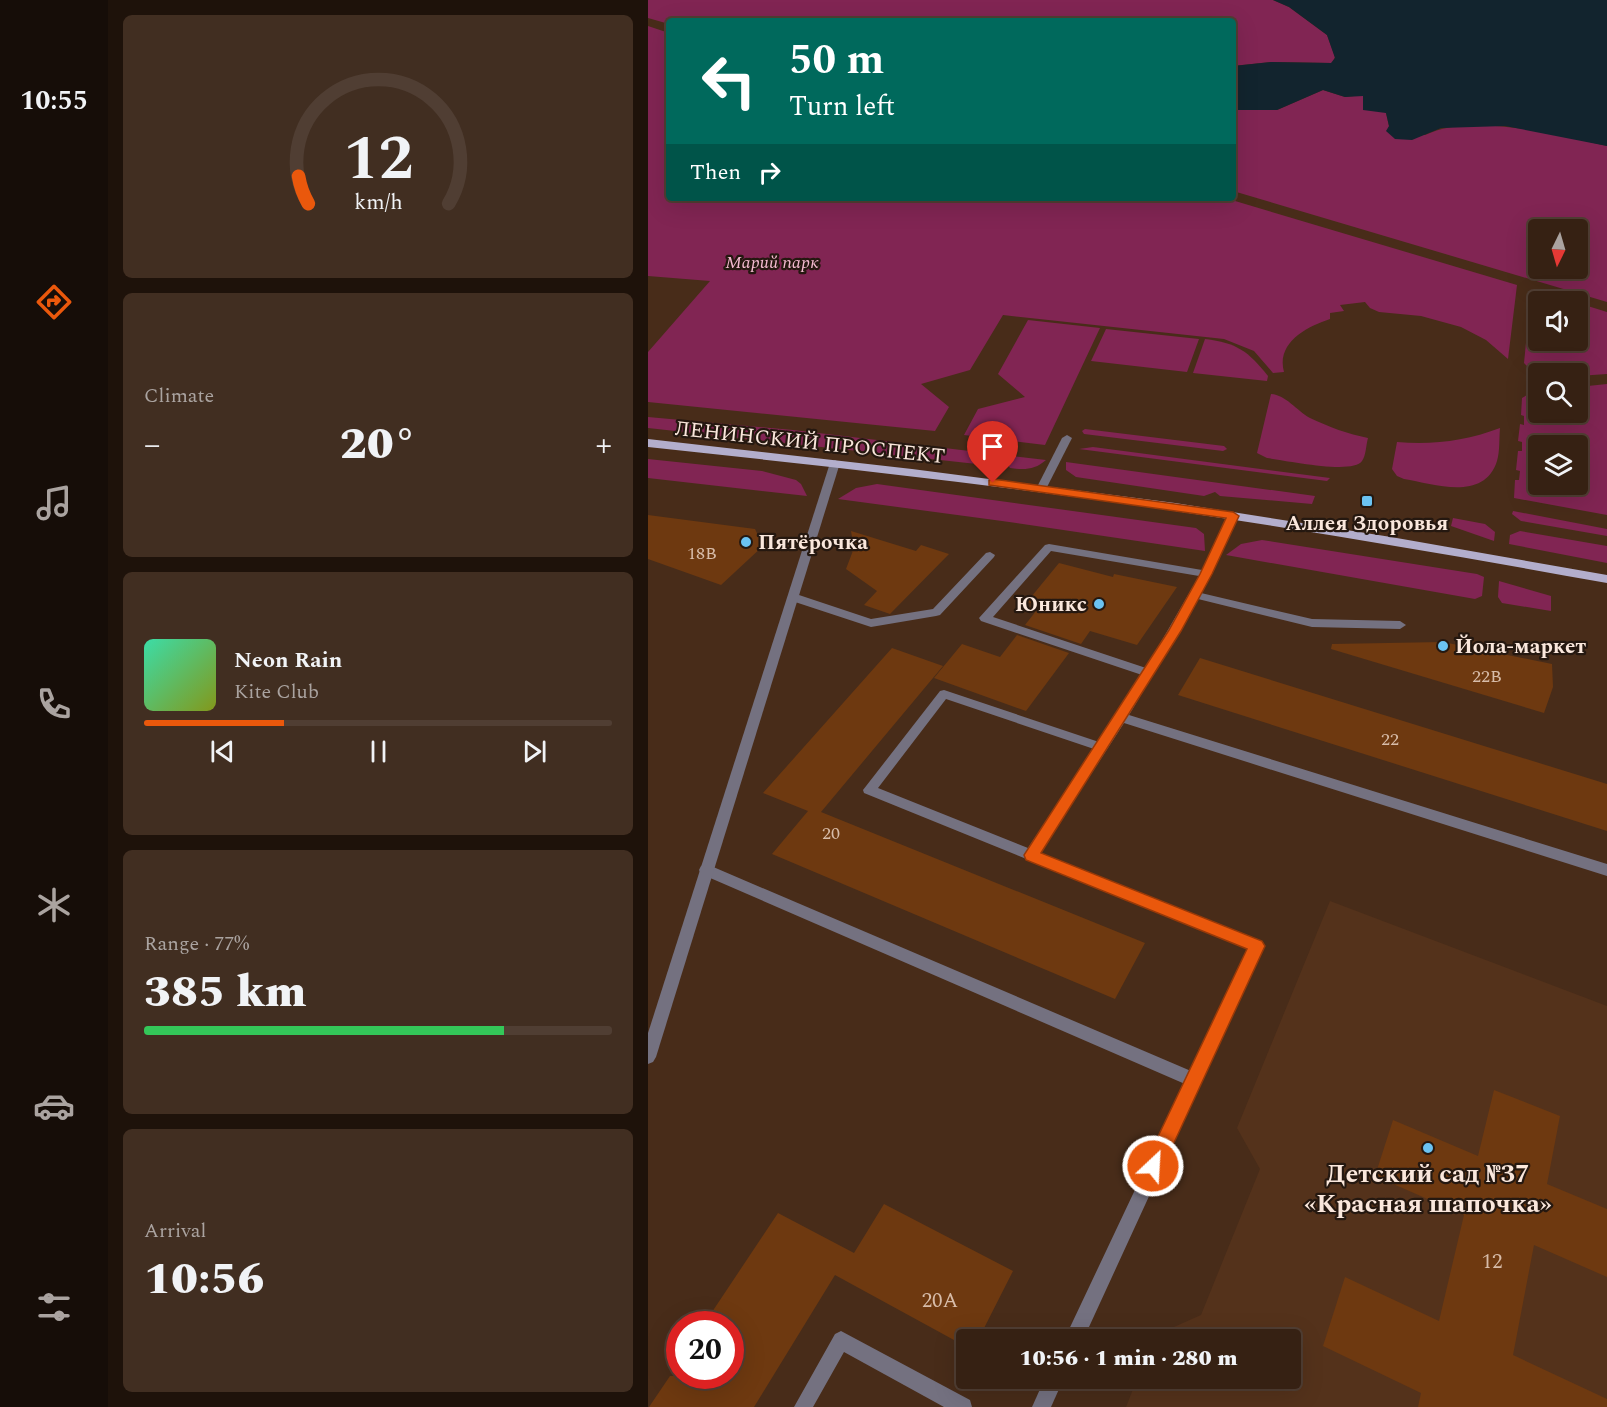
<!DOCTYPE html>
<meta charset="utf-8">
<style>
body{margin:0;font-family:Spectral,serif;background:#412e21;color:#f1f3f6;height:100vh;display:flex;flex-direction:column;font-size:22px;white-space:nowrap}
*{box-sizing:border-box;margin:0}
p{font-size:20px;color:#aaa3a0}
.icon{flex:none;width:33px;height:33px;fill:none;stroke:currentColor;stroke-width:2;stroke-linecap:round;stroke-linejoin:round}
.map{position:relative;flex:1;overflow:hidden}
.side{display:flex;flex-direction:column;gap:15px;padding:15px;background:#1e120a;width:540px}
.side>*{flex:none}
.hud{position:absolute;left:18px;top:18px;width:570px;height:183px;border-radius:6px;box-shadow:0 6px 24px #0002,0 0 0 2px #503e33;background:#00695c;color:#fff;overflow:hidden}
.needle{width:39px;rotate:185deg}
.buttons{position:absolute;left:880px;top:219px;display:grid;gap:12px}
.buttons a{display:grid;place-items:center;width:60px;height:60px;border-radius:6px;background:#362113;box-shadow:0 6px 24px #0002,0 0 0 2px #503e33;font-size:30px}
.speed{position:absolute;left:18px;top:1311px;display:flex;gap:12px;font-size:30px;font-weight:700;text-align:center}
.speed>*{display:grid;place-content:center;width:78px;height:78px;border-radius:50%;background:#362113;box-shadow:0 6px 24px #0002,0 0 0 2px #503e33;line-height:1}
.speed .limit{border:9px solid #d22;background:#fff;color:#111}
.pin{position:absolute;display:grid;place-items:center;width:51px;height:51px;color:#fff;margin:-62px -26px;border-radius:50% 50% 50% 0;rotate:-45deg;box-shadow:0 0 6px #0007}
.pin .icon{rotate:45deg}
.me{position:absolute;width:66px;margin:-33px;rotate:25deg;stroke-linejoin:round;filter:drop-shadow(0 0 4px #0008)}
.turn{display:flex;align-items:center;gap:21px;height:126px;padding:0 24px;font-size:27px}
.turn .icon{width:78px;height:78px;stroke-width:2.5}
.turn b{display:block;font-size:42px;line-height:51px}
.then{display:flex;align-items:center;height:57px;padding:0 24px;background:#0003;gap:12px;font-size:22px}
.big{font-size:45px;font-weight:800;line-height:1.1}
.side .tile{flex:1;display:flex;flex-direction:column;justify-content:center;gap:9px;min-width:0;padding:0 21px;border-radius:9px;background:#412e21}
.side .dial{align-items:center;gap:0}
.dial svg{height:156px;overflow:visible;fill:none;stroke:#503e33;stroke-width:7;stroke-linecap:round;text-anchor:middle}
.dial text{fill:#f1f3f6;stroke:none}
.song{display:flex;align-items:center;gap:18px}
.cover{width:72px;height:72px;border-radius:9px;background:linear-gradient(135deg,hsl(160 70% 55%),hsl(70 70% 35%))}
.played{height:6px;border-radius:3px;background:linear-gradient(90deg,#ea580c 30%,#503e33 30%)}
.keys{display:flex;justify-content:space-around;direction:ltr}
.heat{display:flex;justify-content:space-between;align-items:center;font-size:33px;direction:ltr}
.charge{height:9px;border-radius:4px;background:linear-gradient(90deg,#34c759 77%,#503e33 0)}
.trip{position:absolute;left:308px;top:1329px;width:345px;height:60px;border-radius:6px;background:#362113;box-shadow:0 6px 24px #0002,0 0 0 2px #503e33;font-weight:800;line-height:60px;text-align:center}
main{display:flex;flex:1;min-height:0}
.dock{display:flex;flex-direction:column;width:108px;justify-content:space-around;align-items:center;background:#160d08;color:#aaa3a0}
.dock .icon{width:42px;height:42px}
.dock .on{color:#ea580c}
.dock b{font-size:27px;color:#f1f3f6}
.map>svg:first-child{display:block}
.built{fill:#54321b}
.green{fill:#812553;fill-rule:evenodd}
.water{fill:#12242e}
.building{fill:#6e3910}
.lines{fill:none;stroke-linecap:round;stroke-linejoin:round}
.lane{fill:#747180;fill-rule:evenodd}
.street{fill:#747180;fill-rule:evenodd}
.primary{fill:#b3aecc;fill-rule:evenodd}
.route{fill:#ea580c;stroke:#983908;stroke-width:1.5}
.poi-dot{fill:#6bc3f2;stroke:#251810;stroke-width:2}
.labels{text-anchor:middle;stroke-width:4.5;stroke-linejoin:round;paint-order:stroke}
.far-park-label{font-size:18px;font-style:italic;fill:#f4bad0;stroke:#251810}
.number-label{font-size:18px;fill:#d7bca9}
.street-label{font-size:21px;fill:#fae7dc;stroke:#251810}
.poi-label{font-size:21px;font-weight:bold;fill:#fae7dc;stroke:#251810;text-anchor:start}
.near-number-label{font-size:21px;fill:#d7bca9}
.near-poi-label{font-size:26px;font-weight:bold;fill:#fae7dc;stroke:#251810}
</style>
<main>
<nav class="dock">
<b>10:55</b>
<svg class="icon on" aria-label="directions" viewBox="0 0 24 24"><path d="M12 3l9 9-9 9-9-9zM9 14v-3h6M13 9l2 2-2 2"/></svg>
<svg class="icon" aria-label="music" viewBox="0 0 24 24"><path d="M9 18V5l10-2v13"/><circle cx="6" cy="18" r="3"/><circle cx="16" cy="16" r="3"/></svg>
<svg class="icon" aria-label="phone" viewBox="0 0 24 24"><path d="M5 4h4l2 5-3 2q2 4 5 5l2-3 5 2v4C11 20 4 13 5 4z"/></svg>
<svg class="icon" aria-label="climate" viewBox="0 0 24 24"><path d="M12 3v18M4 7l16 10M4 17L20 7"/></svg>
<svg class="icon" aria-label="car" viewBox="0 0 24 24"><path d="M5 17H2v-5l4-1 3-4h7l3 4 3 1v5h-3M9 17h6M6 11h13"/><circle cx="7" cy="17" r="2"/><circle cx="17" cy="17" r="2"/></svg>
<svg class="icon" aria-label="filters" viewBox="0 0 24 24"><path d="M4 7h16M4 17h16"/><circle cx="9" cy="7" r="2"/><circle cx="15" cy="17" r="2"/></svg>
</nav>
<section class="side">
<div class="tile dial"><svg viewBox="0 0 100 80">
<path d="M14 69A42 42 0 1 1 86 69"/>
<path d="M14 69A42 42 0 0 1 9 55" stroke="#ea580c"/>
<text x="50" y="56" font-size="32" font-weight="700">12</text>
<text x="50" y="72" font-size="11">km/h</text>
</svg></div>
<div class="tile"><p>Climate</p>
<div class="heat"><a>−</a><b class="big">20°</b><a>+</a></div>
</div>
<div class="tile">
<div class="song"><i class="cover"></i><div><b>Neon Rain</b><p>Kite Club</p></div></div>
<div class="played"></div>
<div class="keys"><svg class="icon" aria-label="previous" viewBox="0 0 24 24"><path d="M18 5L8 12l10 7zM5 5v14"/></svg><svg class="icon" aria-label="pause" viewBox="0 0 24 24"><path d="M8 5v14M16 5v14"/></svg><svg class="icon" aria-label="next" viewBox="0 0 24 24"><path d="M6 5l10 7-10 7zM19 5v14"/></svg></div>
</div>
<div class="tile"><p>Range · 77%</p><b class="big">385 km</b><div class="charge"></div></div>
<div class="tile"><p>Arrival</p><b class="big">10:56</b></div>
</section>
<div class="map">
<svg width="959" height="1407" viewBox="0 0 959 1407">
<rect width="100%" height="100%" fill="#482c19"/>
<polygon class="built" points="682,901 959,1006 959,1407 478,1407 489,1379 642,1378 642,1340 506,1339 508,1335 553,1315 612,1169 589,1128"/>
<g class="green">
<polygon points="0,0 625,0 641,7 679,35 687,57 684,63 623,62 585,66 585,21 21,21 21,24 0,18"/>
<path d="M0,26L21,33V198H577L869,285L860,359L838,340L813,327L773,316L731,312L722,308L717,302L692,305L696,311L682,313V319C658,327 628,343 636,372L625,373L606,351L576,339L355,315L322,370L273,384L301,407L287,431L0,402V352L62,281L0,276Z"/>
<path d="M675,90L697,97L715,95L738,113L741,126L777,135C824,112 909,135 959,146V302L585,191V110H629ZM891,230H930V268H891Z"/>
<polygon points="910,297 925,301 891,302 891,340 930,340 930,303 959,312 959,374 930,376 930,374 891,374 891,378 876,363 882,302"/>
<polygon points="380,320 452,328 397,445 316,435 330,409 377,397 350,374"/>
<polygon points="458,329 551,339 539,372 443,361"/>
<path d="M557,339C589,343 600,351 620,376L619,381L545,373Z"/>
<path d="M959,384V515L866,498L867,480H871L872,471L868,470L870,451H874V442L870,441L872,424L876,425V416L873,415L874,398L891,388V412H930V387ZM891,446H930V484H891Z"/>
<path d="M623,394C638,395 648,410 662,418C681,427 700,434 720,438C718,445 718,456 714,461C705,475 636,460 619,458L609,453Z"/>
<path d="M0,417L145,430L398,460C387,470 376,470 362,468L358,462L347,466L0,428Z"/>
<path d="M852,428C851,439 852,451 849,461C836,502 786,484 756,479L749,476L744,469L749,442C785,445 818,441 852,428Z"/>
<polygon points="437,429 576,446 579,449 575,451 436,434 434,431"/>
<polygon points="445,447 682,478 679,481 431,449"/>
<polygon points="0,459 114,471 148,480 153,484 159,496 0,478"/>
<polygon points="418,462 667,496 664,504 572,496 567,492 556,496 428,477 418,470"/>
<polygon points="229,484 548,528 556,534 557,551 354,521 190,499 208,488"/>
<polygon points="865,511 959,529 959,536 873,521 864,514"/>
<polygon points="805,518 837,524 847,532 846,541 803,526"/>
<polygon points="872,531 959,546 959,563 861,544 862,535"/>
<polygon points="614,540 829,574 836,577 834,596 827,599 578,555 593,544"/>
<polygon points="851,581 903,596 903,611 854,603 850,597"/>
</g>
<polygon class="water" points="625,0 959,0 959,146 857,126 793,128 764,140 747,139 738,131 741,126 738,113 715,110 715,96 697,97 675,90 629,110 585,110 585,66 623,62 683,63 687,58 679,35 641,7"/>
<g class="building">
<polygon points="0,515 107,529 115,546 73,585 0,559"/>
<polygon points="203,531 268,551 273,545 301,554 242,614 216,605 229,591 198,569 206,548"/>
<polygon points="411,563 465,577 466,574 529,587 489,645 442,631 433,644 377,625 392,606 379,602"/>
<polygon points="369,635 421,653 378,711 286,678 314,644 352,657"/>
<polygon points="795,642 904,664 905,687 896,713 683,649 684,644"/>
<polygon points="244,648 295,666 173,812 497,943 467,999 124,854 160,811 115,793"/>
<polygon points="552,658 959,784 959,831 530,695"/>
<polygon points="846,1090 912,1116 899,1184 959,1209 959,1277 886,1245 865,1355 959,1399 959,1407 770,1407 773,1393 675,1346 697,1277 791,1321 816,1215 727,1176 745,1120 830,1156"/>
<polygon points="236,1204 365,1271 330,1340 306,1340 187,1275 106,1407 1,1407 22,1376 82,1376 82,1324 56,1324 130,1213 206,1253"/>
</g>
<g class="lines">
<g class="lane">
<polygon points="419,435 424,438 398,489 393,492 390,491 388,489 414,438"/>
<path d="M585,513L590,516L553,593L664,619L752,621L758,625L752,629L664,627L550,599L481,715L959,864V876L476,723L392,853L614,942L616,946L435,1340H416L537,1084L53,874L51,870L53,866L58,864L63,866L543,1071L600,949L216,793L215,790L292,691L296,690L451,742L494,675L333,621L331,618L397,545L401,544L554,570L580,516ZM403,551L551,576L498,668L345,617ZM298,699L446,749L380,848L230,788Z"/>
<polygon points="342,552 347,555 346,557 292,615 288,616 223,627 141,600 140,597 145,593 223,619 285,609 338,553"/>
<polygon points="193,1331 322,1400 324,1407 296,1407 196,1352 165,1407 146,1407 187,1334"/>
<polygon points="397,1378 416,1378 403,1407 384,1407"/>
</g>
<polygon class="street" points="187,460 192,463 8,1057 5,1062 0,1064 0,1033 182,463"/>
<path class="primary" d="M0,439L264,469L527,503L743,537L959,575V583C815,557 671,532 527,511C352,485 176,466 0,447Z"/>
</g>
<polygon class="route" points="345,479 585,512 591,516 564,574 533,631 393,853 614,941 617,946 512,1173 505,1176 499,1173 496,1166 599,949 378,860 376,855 521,630 552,574 578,518 341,485 341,480"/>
<g class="poi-dot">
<rect x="713" y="495" width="12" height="12" rx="3"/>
<circle cx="98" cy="542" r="6"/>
<circle cx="451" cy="604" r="6"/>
<circle cx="795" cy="646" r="6"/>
<circle cx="780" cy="1148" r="6"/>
</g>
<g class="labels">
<g class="far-park-label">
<text x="124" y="268">Марий парк</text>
</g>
<g class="number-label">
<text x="54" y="559">18В</text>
<text x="839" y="682">22В</text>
<text x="742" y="745">22</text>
<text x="183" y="839">20</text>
</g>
<g class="street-label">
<text transform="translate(162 442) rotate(6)" y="7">ЛЕНИНСКИЙ ПРОСПЕКТ</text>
</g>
<g class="poi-label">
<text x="719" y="530" text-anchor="middle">Аллея Здоровья</text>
<text x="110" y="549">Пятёрочка</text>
<text x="439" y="611" text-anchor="end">Юникс</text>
<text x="807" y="653">Йола-маркет</text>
</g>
<g class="near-number-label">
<text x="844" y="1268">12</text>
<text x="292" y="1307">20А</text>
</g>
<g class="near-poi-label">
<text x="780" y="1182">Детский сад №37<tspan x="780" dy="30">«Красная шапочка»</tspan></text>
</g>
</g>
</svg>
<div class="buttons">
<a><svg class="needle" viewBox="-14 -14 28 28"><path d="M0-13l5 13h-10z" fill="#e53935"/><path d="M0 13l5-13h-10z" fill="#aaa3a0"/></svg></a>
<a><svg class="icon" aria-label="sound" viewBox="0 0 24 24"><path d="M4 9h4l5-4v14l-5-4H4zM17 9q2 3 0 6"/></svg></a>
<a><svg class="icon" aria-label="search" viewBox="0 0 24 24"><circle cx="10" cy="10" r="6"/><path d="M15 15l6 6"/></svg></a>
<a><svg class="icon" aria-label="layers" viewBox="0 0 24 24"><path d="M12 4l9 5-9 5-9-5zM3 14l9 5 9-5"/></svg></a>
</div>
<div class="speed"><div class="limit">20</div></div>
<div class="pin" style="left:345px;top:483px;background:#d93025"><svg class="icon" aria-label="arrive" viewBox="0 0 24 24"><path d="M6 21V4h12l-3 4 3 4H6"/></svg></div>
<svg class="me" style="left:505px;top:1166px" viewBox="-20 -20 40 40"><circle r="17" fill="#ea580c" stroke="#fff" stroke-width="3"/><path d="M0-11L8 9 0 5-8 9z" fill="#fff"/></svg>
<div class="trip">10:56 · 1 min · 280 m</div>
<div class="hud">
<div class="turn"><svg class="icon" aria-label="left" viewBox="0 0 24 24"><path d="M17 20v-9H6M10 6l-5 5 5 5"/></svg><div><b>50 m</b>Turn left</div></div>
<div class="then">Then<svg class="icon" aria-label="right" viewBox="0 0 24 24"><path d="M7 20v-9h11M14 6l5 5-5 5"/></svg></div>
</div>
</div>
</main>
